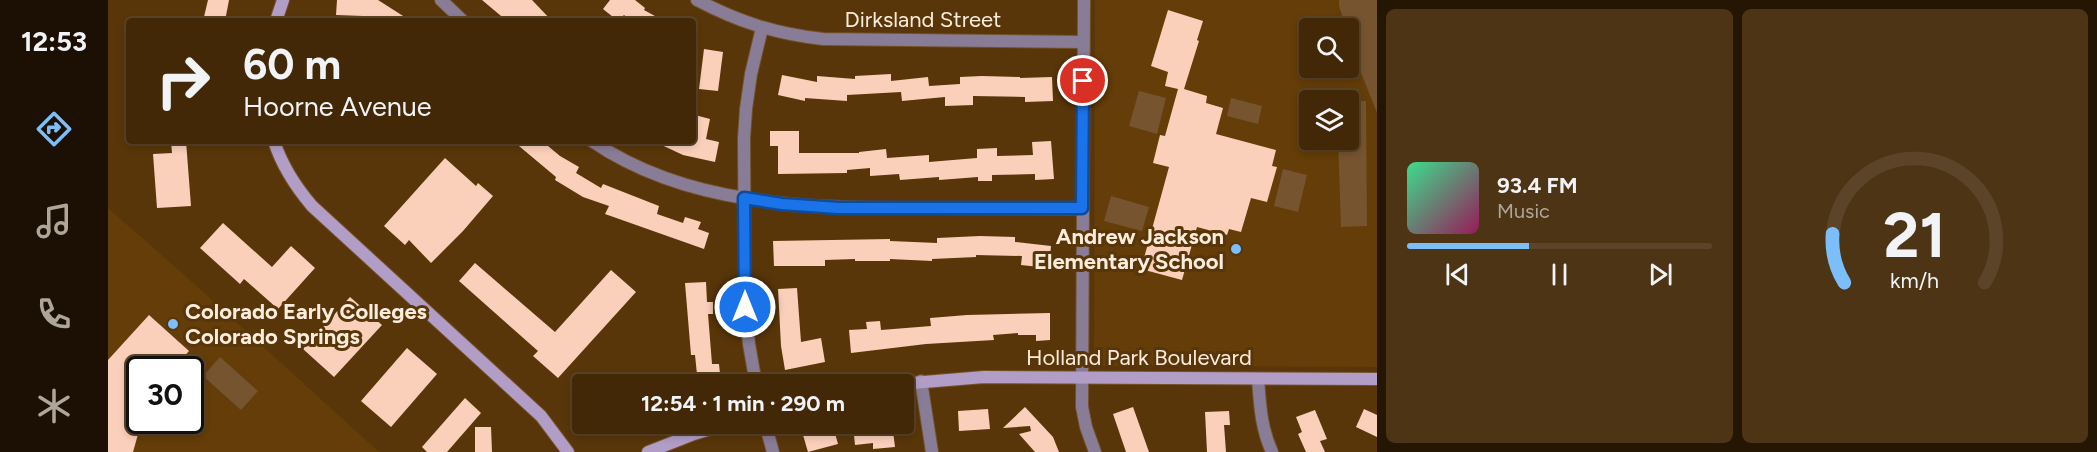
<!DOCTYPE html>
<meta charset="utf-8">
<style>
body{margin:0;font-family:Figtree,sans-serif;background:#4d3415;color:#f1f3f6;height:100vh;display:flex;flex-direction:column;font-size:22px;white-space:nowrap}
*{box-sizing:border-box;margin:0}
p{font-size:20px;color:#afa69b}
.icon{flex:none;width:33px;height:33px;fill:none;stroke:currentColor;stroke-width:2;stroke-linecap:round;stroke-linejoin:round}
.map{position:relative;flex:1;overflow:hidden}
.drawer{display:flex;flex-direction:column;gap:9px;padding:9px;background:#251604;width:720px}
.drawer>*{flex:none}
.banner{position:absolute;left:18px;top:18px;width:570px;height:126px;border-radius:6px;box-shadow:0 3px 9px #0003,0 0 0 2px #5b4428;background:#432807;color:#f1f3f6;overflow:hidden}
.buttons{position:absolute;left:1191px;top:18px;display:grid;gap:12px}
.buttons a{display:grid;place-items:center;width:60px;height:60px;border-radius:6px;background:#432807;box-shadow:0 3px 9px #0003,0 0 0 2px #5b4428;font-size:30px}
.speed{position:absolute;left:18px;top:356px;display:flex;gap:12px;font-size:30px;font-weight:700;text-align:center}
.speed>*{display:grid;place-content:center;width:78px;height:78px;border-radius:50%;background:#432807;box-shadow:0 3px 9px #0003,0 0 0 2px #5b4428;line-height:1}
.speed .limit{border:3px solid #111;border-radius:9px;background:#fff;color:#111}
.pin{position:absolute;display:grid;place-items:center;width:51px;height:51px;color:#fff;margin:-26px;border:3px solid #fff;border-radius:50%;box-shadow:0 2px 6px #0007}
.me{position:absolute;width:66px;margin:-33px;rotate:0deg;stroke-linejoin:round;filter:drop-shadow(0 0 4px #0008)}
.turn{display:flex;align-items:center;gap:21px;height:126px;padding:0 18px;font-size:27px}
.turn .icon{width:78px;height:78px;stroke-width:2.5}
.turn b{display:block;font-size:42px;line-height:51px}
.drawer .widget{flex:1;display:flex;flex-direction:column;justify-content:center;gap:9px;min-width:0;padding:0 21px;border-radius:9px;background:#4d3415}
.drawer .dial{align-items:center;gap:0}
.dial svg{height:156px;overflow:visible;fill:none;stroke:#5b4428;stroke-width:7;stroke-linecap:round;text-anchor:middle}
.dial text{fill:#f1f3f6;stroke:none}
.song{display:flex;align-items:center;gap:18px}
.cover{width:72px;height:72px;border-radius:9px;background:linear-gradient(135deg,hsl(150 70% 55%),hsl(330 70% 35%))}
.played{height:6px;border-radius:3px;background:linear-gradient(90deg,#7cbef9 40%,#5b4428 40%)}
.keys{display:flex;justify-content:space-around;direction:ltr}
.drawer .tiles{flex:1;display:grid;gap:9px;grid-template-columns:repeat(2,1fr)}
.trip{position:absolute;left:464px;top:374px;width:342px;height:60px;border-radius:6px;background:#432807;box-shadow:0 3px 9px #0003,0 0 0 2px #5b4428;font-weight:700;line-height:60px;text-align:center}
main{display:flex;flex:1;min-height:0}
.dock{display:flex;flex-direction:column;width:108px;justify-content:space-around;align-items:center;background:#1b1003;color:#afa69b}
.dock .icon{width:42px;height:42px}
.dock .on{color:#7cbef9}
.dock b{font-size:27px;color:#f1f3f6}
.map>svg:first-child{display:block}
.built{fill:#643d08;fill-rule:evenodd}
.green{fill:#76542f}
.building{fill:#fbd0bb}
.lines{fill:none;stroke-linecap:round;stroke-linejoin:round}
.street-casing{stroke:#73532b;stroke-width:14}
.secondary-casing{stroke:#73532b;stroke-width:14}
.street{stroke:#897c96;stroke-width:12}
.secondary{stroke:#b29dc7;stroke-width:12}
.route-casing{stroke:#114b97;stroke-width:15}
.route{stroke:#1a73e8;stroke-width:10}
.poi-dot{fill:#7cbef9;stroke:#593609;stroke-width:2}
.labels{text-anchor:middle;stroke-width:6;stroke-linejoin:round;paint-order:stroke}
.street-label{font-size:22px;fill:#feeddd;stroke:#593609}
.poi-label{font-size:22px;font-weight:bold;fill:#feeddd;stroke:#593609;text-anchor:end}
</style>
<main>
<nav class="dock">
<b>12:53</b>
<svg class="icon on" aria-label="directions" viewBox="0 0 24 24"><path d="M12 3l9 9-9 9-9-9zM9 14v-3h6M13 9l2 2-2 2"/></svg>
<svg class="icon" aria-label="music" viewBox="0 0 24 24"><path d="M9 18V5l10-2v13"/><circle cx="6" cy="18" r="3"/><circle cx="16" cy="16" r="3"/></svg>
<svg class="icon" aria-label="phone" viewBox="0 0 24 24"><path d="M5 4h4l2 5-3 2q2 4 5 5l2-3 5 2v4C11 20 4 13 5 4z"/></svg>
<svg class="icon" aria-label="climate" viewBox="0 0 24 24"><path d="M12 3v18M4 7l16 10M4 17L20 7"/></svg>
</nav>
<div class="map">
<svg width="1269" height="452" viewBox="0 0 1269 452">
<rect width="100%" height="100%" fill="#593609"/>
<g class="built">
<path d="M987,0H1231V6L1238,28H1202V68H1240L1241,38L1269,113V367L992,366L988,363L986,358ZM1202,100H1240V140H1202Z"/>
<path d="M0,208L82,280L271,452H0ZM32,369H82V420H32Z"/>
</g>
<g class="green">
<polygon points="1231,0 1269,0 1269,113 1242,45 1240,28 1238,28 1231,6"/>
<polygon points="1031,91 1058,98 1049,134 1021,126"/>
<polygon points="1123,98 1154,106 1150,124 1119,116"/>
<polygon points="1241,101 1258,101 1259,226 1233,227 1230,140 1240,140"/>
<polygon points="1175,169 1199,175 1190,212 1166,206"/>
<polygon points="1003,196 1041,207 1034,231 996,221"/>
<polygon points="112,357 150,391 133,410 95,376"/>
</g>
<g class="building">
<polygon points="100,0 121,0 117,21 95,21"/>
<polygon points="229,0 270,0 303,21 262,21 255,16 228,15"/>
<polygon points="374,0 424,0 444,21 399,21"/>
<polygon points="502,0 527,0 537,8 536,10 556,21 523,21 516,15 510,21 495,9"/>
<polygon points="1060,10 1095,21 1089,40 1091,41 1076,89 1099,96 1098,103 1115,108 1108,134 1168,150 1164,166 1169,167 1159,202 1143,198 1133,232 1121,229 1119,235 1089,227 1074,280 1033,269 1061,167 1045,163 1052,135 1057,136 1070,89 1057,86 1060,72 1043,66"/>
<polygon points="596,49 615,52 610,91 591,89"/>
<polygon points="783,74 783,81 820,77 821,86 852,84 852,77 874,76 912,77 912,78 944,77 945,101 917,102 917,97 865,96 865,105 837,106 837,97 794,101 793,92 739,95 739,101 697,98 697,101 670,95 674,75 709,82 709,76 747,79 747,76"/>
<polygon points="587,115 602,119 598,139 611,142 607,162 575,155 545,141 585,141"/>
<polygon points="662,131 691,131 691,153 751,153 751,152 778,149 779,158 821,155 821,162 869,158 869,149 889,148 889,156 925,155 924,142 943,141 946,179 927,180 927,174 884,175 884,181 870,181 870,177 831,180 831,177 792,180 791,174 762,176 762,168 739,170 739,173 670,174 670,146 662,146"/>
<polygon points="63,141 78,141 83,206 49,208 45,154 64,153"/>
<polygon points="405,141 434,141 452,156 471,167 468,173 493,188 495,184 551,206 549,214 575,223 577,217 593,222 590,229 601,233 596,249 497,214 501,206 475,197 447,180 448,177"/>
<polygon points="337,158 368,186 370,183 385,196 355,231 323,263 301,240 297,245 276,226"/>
<polygon points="115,223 164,267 183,246 207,268 170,309 136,279 132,284 92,248"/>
<polygon points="872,236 907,237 907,242 943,246 941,268 913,265 914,256 868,255 868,257 824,259 824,261 782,259 782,261 747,261 747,259 717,260 717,266 666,266 665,241 782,239 782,241 829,243 829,238"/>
<polygon points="367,263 447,332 503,270 528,292 450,378 425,356 430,351 351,281"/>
<polygon points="598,282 599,302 605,302 605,314 600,314 604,364 611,364 613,384 590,384 587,355 583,355 577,283"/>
<polygon points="689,288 693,342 713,338 717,362 677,370 673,346 670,289"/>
<polygon points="242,297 274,325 226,377 195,349"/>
<polygon points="942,313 942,340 928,341 928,335 910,335 910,333 885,335 886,340 818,344 743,353 741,330 759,329 758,322 772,321 773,330 823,326 822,318 859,315"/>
<polygon points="41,315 81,351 65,369 32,369 32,420 34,420 25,452 0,452 0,360"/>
<polygon points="299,348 329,374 283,427 253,401"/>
<polygon points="357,398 373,413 339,452 319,452 314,447"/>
<polygon points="917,407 945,437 951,452 927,452 911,434 923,431 922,426 895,428"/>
<polygon points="1025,407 1041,452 1018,452 1005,414"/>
<polygon points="880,409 882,429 851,431 850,411"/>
<polygon points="1256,409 1269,415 1269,437 1248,427"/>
<polygon points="1207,410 1219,439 1212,441 1217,452 1198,452 1190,434 1194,432 1188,417"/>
<polygon points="1121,411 1122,425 1116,425 1118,452 1099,452 1097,412"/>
<polygon points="763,423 784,423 787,447 765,449 765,443 747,445 745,425"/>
<polygon points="725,426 730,444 700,452 695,435"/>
<polygon points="367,427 383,427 384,452 367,452"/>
</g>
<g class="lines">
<g class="street-casing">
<g id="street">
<polyline points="333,0 355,21"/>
<path d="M589,0C631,22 668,34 715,39L975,42"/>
<polyline points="976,0 974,407 978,427 987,452"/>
<path d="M484,141C580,207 703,208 815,208C868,208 921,209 974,209"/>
<path d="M1150,379C1152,405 1153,428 1164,452"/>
<polyline points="813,381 824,452"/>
<polyline points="648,384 641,344 637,307 636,138 638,109 643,74 654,28"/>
<polyline points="657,423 665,452"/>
</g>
</g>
<g class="secondary-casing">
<g id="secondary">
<polyline points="168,21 175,0"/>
<path d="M166,141C174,166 187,186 204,206L433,416L460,452"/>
<polyline points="792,384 876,377 1269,379"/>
<polyline points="540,452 586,434 622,423"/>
</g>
</g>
<use href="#street" class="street"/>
<use href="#secondary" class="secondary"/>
</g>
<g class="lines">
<g class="route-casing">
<polyline id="route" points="637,307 636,198 674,204 730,208 974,208 975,81"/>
</g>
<use href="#route" class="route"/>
</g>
<g class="poi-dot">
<circle cx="1128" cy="249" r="6"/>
<circle cx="65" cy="324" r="6"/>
</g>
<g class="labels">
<g class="street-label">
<text x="815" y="27">Dirksland Street</text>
<text x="1031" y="365">Holland Park Boulevard</text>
</g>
<g class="poi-label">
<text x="1116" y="244">Andrew Jackson<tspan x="1116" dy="25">Elementary School</tspan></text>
<text x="77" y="319" text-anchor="start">Colorado Early Colleges<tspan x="77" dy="25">Colorado Springs</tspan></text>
</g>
</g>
</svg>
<div class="buttons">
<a><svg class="icon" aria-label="search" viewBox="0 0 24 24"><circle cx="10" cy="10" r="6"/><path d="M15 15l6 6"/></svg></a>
<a><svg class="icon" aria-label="layers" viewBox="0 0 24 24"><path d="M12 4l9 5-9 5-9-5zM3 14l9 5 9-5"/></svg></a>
</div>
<div class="speed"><div class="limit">30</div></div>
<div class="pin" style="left:975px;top:81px;background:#d93025"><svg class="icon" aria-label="arrive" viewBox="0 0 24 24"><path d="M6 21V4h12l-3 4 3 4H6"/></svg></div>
<svg class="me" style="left:637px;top:307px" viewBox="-20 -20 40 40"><circle r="17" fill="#1a73e8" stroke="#fff" stroke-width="3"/><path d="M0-11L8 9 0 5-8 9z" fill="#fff"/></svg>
<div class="trip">12:54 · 1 min · 290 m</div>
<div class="banner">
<div class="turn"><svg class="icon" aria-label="right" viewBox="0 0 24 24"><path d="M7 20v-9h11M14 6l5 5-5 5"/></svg><div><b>60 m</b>Hoorne Avenue</div></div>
</div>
</div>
<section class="drawer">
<div class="tiles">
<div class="widget">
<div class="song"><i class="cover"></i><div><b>93.4 FM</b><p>Music</p></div></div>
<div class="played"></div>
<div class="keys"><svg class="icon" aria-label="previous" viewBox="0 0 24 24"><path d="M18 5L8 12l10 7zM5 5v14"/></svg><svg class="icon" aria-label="pause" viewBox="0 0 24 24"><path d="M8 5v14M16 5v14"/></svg><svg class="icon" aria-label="next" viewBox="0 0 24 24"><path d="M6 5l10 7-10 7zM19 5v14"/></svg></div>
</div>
<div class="widget dial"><svg viewBox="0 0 100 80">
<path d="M14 69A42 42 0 1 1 86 69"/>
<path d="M14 69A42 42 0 0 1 8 44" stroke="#7cbef9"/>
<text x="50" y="56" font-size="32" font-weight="700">21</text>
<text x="50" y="72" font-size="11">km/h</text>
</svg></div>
</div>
</section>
</main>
